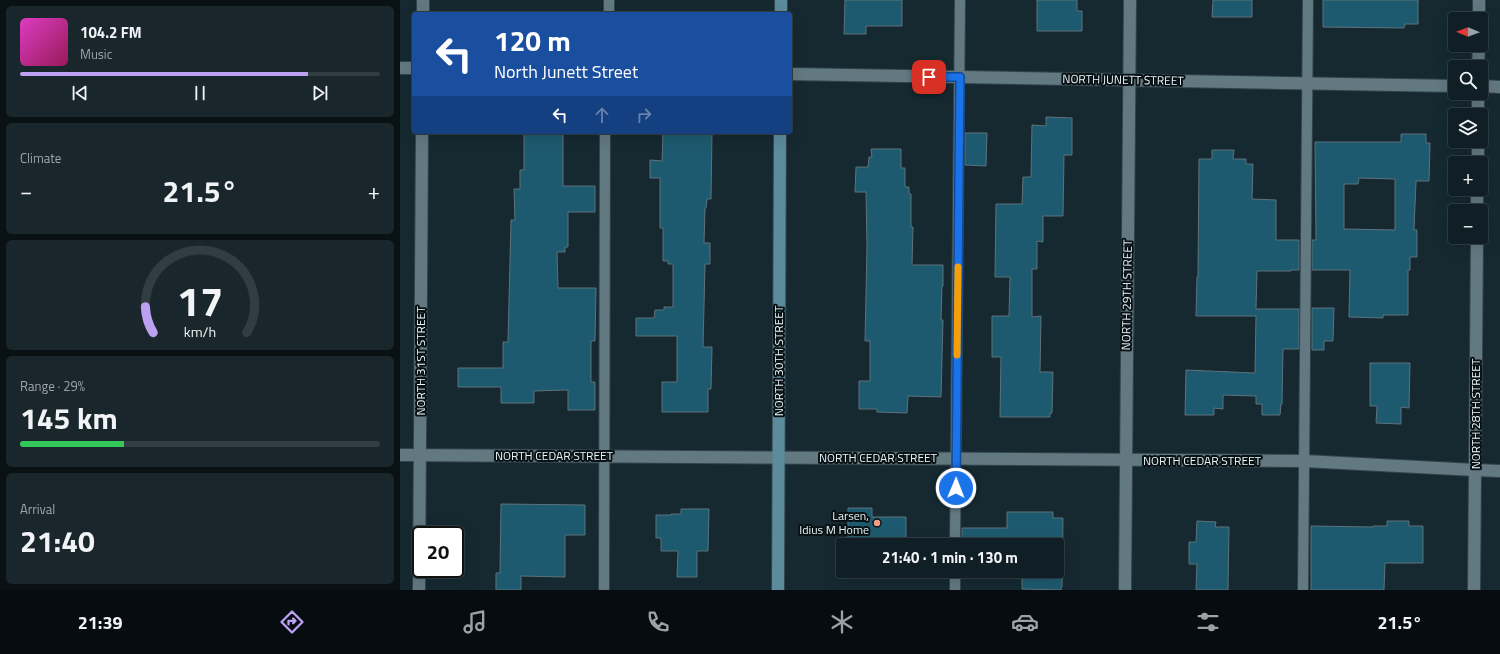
<!DOCTYPE html>
<meta charset="utf-8">
<style>
body{margin:0;font-family:"Titillium Web",sans-serif;background:#19272d;color:#f1f3f6;height:100vh;display:flex;flex-direction:column;font-size:15px;white-space:nowrap}
*{box-sizing:border-box;margin:0}
p{font-size:13px;color:#9ca2a7}
.icon{flex:none;width:22px;height:22px;fill:none;stroke:currentColor;stroke-width:2;stroke-linecap:round;stroke-linejoin:round}
.map{position:relative;flex:1;overflow:hidden}
.drawer{display:flex;flex-direction:column;gap:6px;padding:6px;background:#091114;width:400px}
.drawer>*{flex:none}
.guide{position:absolute;left:12px;top:12px;width:380px;height:122px;border-radius:4px;box-shadow:0 4px 16px #0002,0 0 0 1px #303d42;background:#1a4fa0;color:#fff;overflow:hidden}
.needle{width:26px;rotate:271deg}
.controls{position:absolute;left:1048px;top:12px;display:grid;gap:8px}
.controls a{display:grid;place-items:center;width:40px;height:40px;border-radius:4px;background:#101f25;box-shadow:0 4px 16px #0002,0 0 0 1px #303d42;font-size:20px}
.speed{position:absolute;left:12px;top:526px;display:flex;gap:8px;font-size:20px;font-weight:700;text-align:center}
.speed>*{display:grid;place-content:center;width:52px;height:52px;border-radius:50%;background:#101f25;box-shadow:0 4px 16px #0002,0 0 0 1px #303d42;line-height:1}
.speed .limit{border:2px solid #111;border-radius:6px;background:#fff;color:#111}
.pin{position:absolute;display:grid;place-items:center;width:34px;height:34px;color:#fff;margin:-17px;border-radius:8px;box-shadow:0 2px 6px #0006}
.me{position:absolute;width:44px;margin:-22px;rotate:1deg;stroke-linejoin:round;filter:drop-shadow(0 0 3px #0008)}
.turn{display:flex;align-items:center;gap:14px;height:84px;padding:0 16px;font-size:18px}
.turn .icon{width:52px;height:52px;stroke-width:2.5}
.turn b{display:block;font-size:28px;line-height:34px}
.lanes{display:flex;align-items:center;height:38px;padding:0 16px;background:#0003;justify-content:center;gap:20px;direction:ltr}
.lanes .off{opacity:.35}
.big{font-size:30px;font-weight:700;line-height:1.1}
.drawer .card{flex:1;display:flex;flex-direction:column;justify-content:center;gap:6px;min-width:0;padding:0 14px;border-radius:6px;background:#19272d}
.drawer .dial{align-items:center;gap:0}
.dial svg{height:104px;overflow:visible;fill:none;stroke:#303d42;stroke-width:7;stroke-linecap:round;text-anchor:middle}
.dial text{fill:#f1f3f6;stroke:none}
.song{display:flex;align-items:center;gap:12px}
.cover{width:48px;height:48px;border-radius:6px;background:linear-gradient(135deg,hsl(310 70% 55%),hsl(330 70% 35%))}
.played{height:4px;border-radius:2px;background:linear-gradient(90deg,#bca0f2 80%,#303d42 80%)}
.keys{display:flex;justify-content:space-around;direction:ltr}
.heat{display:flex;justify-content:space-between;align-items:center;font-size:22px;direction:ltr}
.charge{height:6px;border-radius:3px;background:linear-gradient(90deg,#34c759 29%,#303d42 0)}
.trip{position:absolute;left:436px;top:538px;width:228px;height:40px;border-radius:4px;background:#101f25;box-shadow:0 4px 16px #0002,0 0 0 1px #303d42;font-weight:700;line-height:40px;text-align:center}
.menu{display:flex;height:64px;justify-content:space-around;align-items:center;background:#060c0f;color:#9ca2a7}
.menu .icon{width:28px;height:28px}
.menu .selected{color:#bca0f2}
.menu b{font-size:18px;color:#f1f3f6}
main{display:flex;flex:1;min-height:0}
.map>svg:first-child{display:block}
.building{fill:#1e5a6f;stroke:#5d737c;fill-rule:evenodd}
.lines{fill:none;stroke-linecap:round;stroke-linejoin:round}
.lane-casing{stroke:#34444b;stroke-width:12}
.street-casing{stroke:#34444b;stroke-width:14}
.secondary-casing{stroke:#34444b;stroke-width:14}
.lane{stroke:#637982;stroke-width:10}
.street{stroke:#637982;stroke-width:12}
.secondary{stroke:#5c8b9c;stroke-width:12}
.route-casing{stroke:#114b97;stroke-width:10}
.route{stroke:#1a73e8;stroke-width:7}
.slow{stroke:#f59e0b;stroke-width:7}
.poi-dot{fill:#f39f85;stroke:#081114;stroke-width:1.5}
.labels{text-anchor:middle;stroke-width:4;stroke-linejoin:round;paint-order:stroke}
.street-label{font-size:12px;fill:#eaf6fb;stroke:#081114}
.poi-label{font-size:12px;fill:#eaf6fb;stroke:#081114;text-anchor:end}
</style>
<main>
<section class="drawer">
<div class="card">
<div class="song"><i class="cover"></i><div><b>104.2 FM</b><p>Music</p></div></div>
<div class="played"></div>
<div class="keys"><svg class="icon" aria-label="previous" viewBox="0 0 24 24"><path d="M18 5L8 12l10 7zM5 5v14"/></svg><svg class="icon" aria-label="pause" viewBox="0 0 24 24"><path d="M8 5v14M16 5v14"/></svg><svg class="icon" aria-label="next" viewBox="0 0 24 24"><path d="M6 5l10 7-10 7zM19 5v14"/></svg></div>
</div>
<div class="card"><p>Climate</p>
<div class="heat"><a>−</a><b class="big">21.5°</b><a>+</a></div>
</div>
<div class="card dial"><svg viewBox="0 0 100 80">
<path d="M14 69A42 42 0 1 1 86 69"/>
<path d="M14 69A42 42 0 0 1 8 49" stroke="#bca0f2"/>
<text x="50" y="56" font-size="32" font-weight="700">17</text>
<text x="50" y="72" font-size="11">km/h</text>
</svg></div>
<div class="card"><p>Range · 29%</p><b class="big">145 km</b><div class="charge"></div></div>
<div class="card"><p>Arrival</p><b class="big">21:40</b></div>
</section>
<div class="map">
<svg width="1100" height="590" viewBox="0 0 1100 590">
<rect width="100%" height="100%" fill="#162931"/>
<g class="building">
<polygon points="445,0 502,0 502,26 466,26 466,34 444,34"/>
<polygon points="637,0 677,0 677,11 682,11 682,31 637,31"/>
<polygon points="813,0 852,0 852,17 812,17"/>
<polygon points="923,0 1018,0 1018,24 1005,24 1004,28 923,27"/>
<polygon points="646,117 672,118 672,155 664,155 663,216 643,216 643,242 637,241 637,269 632,269 632,317 641,316 640,372 653,372 652,413 650,413 650,417 600,417 601,357 592,357 592,316 609,316 610,277 595,277 596,204 622,204 623,177 631,177 632,125 646,126"/>
<polygon points="124,132 163,132 163,186 195,186 195,212 168,212 168,247 165,247 165,252 157,252 158,288 196,288 195,341 191,341 191,382 195,382 195,410 168,410 168,390 134,391 134,403 101,403 101,387 58,387 58,368 103,368 103,342 108,342 111,220 115,220 114,189 120,189 120,170 124,170"/>
<polygon points="263,132 312,132 311,199 307,199 306,208 305,208 304,243 310,243 310,264 305,264 303,347 312,347 311,389 308,389 308,412 262,412 262,382 277,382 277,336 236,336 236,318 254,318 255,310 264,310 264,307 273,307 273,264 268,264 268,261 263,261 263,228 260,228 260,178 250,178 250,160 262,161"/>
<polygon points="565,133 587,133 586,166 565,165"/>
<path d="M1001,134H1026V143H1030L1029,181H1016L1014,230H1017V257H1010V270H1008V315H983V318L949,317L950,270H912V240H916L915,142H1001ZM959,178L995,179V230L944,229V184H958Z"/>
<polygon points="471,149 501,149 501,168 505,168 505,187 509,187 509,194 511,194 511,227 513,227 512,265 543,265 543,286 542,286 541,320 543,320 541,397 508,396 507,413 477,412 477,409 459,409 459,381 470,381 470,341 465,341 467,247 466,192 455,192 456,167 468,167 469,157 472,157"/>
<polygon points="812,150 834,150 833,159 846,159 846,164 853,164 852,199 876,200 876,240 899,240 899,270 891,270 891,271 857,271 856,309 899,309 899,349 883,349 882,404 881,404 880,415 862,415 862,404 856,404 856,396 823,395 823,409 814,408 814,415 785,415 786,370 855,373 856,316 796,316 797,277 798,277 799,159 812,159"/>
<polygon points="912,308 934,308 933,341 924,341 924,350 912,350"/>
<polygon points="970,363 1010,363 1009,408 1001,407 1001,424 976,423 977,406 970,406"/>
<polygon points="101,504 185,505 185,535 165,535 165,577 121,576 121,590 96,590 96,573 100,573"/>
<polygon points="448,508 472,508 472,517 506,517 506,545 448,545"/>
<polygon points="281,509 309,509 308,551 297,551 297,577 277,577 278,551 261,551 261,538 256,538 256,515 271,515 271,514 281,514"/>
<polygon points="607,512 653,512 653,518 663,518 662,587 661,587 661,590 622,589 622,571 657,571 657,545 562,545 562,528 607,528"/>
<polygon points="797,521 816,522 815,527 829,527 828,590 796,590 797,564 789,564 789,542 796,542"/>
<polygon points="987,521 1009,521 1009,526 1023,526 1023,563 985,563 984,590 911,590 911,526 973,527 973,526 987,526"/>
</g>
<g class="lines">
<g class="lane-casing">
<g id="lane">
<polyline points="209,14 209,0"/>
<polyline points="555,545 560,0"/>
<polyline points="204,590 205,132"/>
<polyline points="555,590 555,571"/>
<polyline points="903,590 908,0"/>
</g>
</g>
<g class="street-casing">
<g id="street">
<polyline points="23,14 23,0"/>
<polyline points="1079,19 1079,0"/>
<polyline points="1078,67 1079,45"/>
<polyline points="0,68 14,68"/>
<polyline points="390,74 1055,86"/>
<polyline points="1081,86 1100,87"/>
<polyline points="1078,115 1078,93"/>
<polyline points="1078,163 1078,141"/>
<polyline points="1077,211 1077,189"/>
<polyline points="0,455 904,461 1075,470 1100,471"/>
<polyline points="19,590 22,132"/>
<polyline points="725,590 730,0"/>
<polyline points="1074,590 1077,237"/>
</g>
</g>
<g class="secondary-casing">
<g id="secondary">
<polyline points="381,14 381,0"/>
<polyline points="378,590 380,132"/>
</g>
</g>
<use href="#lane" class="lane"/>
<use href="#street" class="street"/>
<use href="#secondary" class="secondary"/>
</g>
<g class="lines">
<g class="route-casing">
<polyline id="route" points="529,77 560,77 556,488"/>
</g>
<use href="#route" class="route"/>
<polyline class="slow" points="557,355 558,267"/>
</g>
<circle class="poi-dot" cx="477" cy="523" r="4"/>
<g class="labels">
<g class="street-label">
<text transform="translate(723 80) rotate(1)" y="4">NORTH JUNETT STREET</text>
<text transform="translate(727 295) rotate(-89)" y="4">NORTH 29TH STREET</text>
<text transform="translate(21 361) rotate(-90)" y="4">NORTH 31ST STREET</text>
<text transform="translate(379 361) rotate(-90)" y="4">NORTH 30TH STREET</text>
<text transform="translate(1076 414) rotate(-90)" y="4">NORTH 28TH STREET</text>
<text x="154" y="460">NORTH CEDAR STREET</text>
<text x="478" y="462">NORTH CEDAR STREET</text>
<text x="802" y="465">NORTH CEDAR STREET</text>
</g>
<g class="poi-label">
<text x="469" y="520">Larsen,<tspan x="469" dy="14">Idius M Home</tspan></text>
</g>
</g>
</svg>
<div class="controls">
<a><svg class="needle" viewBox="-14 -14 28 28"><path d="M0-13l5 13h-10z" fill="#e53935"/><path d="M0 13l5-13h-10z" fill="#9ca2a7"/></svg></a>
<a><svg class="icon" aria-label="search" viewBox="0 0 24 24"><circle cx="10" cy="10" r="6"/><path d="M15 15l6 6"/></svg></a>
<a><svg class="icon" aria-label="layers" viewBox="0 0 24 24"><path d="M12 4l9 5-9 5-9-5zM3 14l9 5 9-5"/></svg></a>
<a>+</a>
<a>−</a>
</div>
<div class="speed"><div class="limit">20</div></div>
<div class="pin" style="left:529px;top:77px;background:#d93025"><svg class="icon" aria-label="arrive" viewBox="0 0 24 24"><path d="M6 21V4h12l-3 4 3 4H6"/></svg></div>
<svg class="me" style="left:556px;top:488px" viewBox="-20 -20 40 40"><circle r="17" fill="#1a73e8" stroke="#fff" stroke-width="3"/><path d="M0-11L8 9 0 5-8 9z" fill="#fff"/></svg>
<div class="trip">21:40 · 1 min · 130 m</div>
<div class="guide">
<div class="turn"><svg class="icon" aria-label="left" viewBox="0 0 24 24"><path d="M17 20v-9H6M10 6l-5 5 5 5"/></svg><div><b>120 m</b>North Junett Street</div></div>
<div class="lanes"><svg class="icon" aria-label="left" viewBox="0 0 24 24"><path d="M17 20v-9H6M10 6l-5 5 5 5"/></svg><svg class="icon off" aria-label="ahead" viewBox="0 0 24 24"><path d="M12 20V5M6 11l6-6 6 6"/></svg><svg class="icon off" aria-label="right" viewBox="0 0 24 24"><path d="M7 20v-9h11M14 6l5 5-5 5"/></svg></div>
</div>
</div>
</main>
<nav class="menu">
<b>21:39</b>
<svg class="icon selected" aria-label="directions" viewBox="0 0 24 24"><path d="M12 3l9 9-9 9-9-9zM9 14v-3h6M13 9l2 2-2 2"/></svg>
<svg class="icon" aria-label="music" viewBox="0 0 24 24"><path d="M9 18V5l10-2v13"/><circle cx="6" cy="18" r="3"/><circle cx="16" cy="16" r="3"/></svg>
<svg class="icon" aria-label="phone" viewBox="0 0 24 24"><path d="M5 4h4l2 5-3 2q2 4 5 5l2-3 5 2v4C11 20 4 13 5 4z"/></svg>
<svg class="icon" aria-label="climate" viewBox="0 0 24 24"><path d="M12 3v18M4 7l16 10M4 17L20 7"/></svg>
<svg class="icon" aria-label="car" viewBox="0 0 24 24"><path d="M5 17H2v-5l4-1 3-4h7l3 4 3 1v5h-3M9 17h6M6 11h13"/><circle cx="7" cy="17" r="2"/><circle cx="17" cy="17" r="2"/></svg>
<svg class="icon" aria-label="filters" viewBox="0 0 24 24"><path d="M4 7h16M4 17h16"/><circle cx="9" cy="7" r="2"/><circle cx="15" cy="17" r="2"/></svg>
<b>21.5°</b>
</nav>
